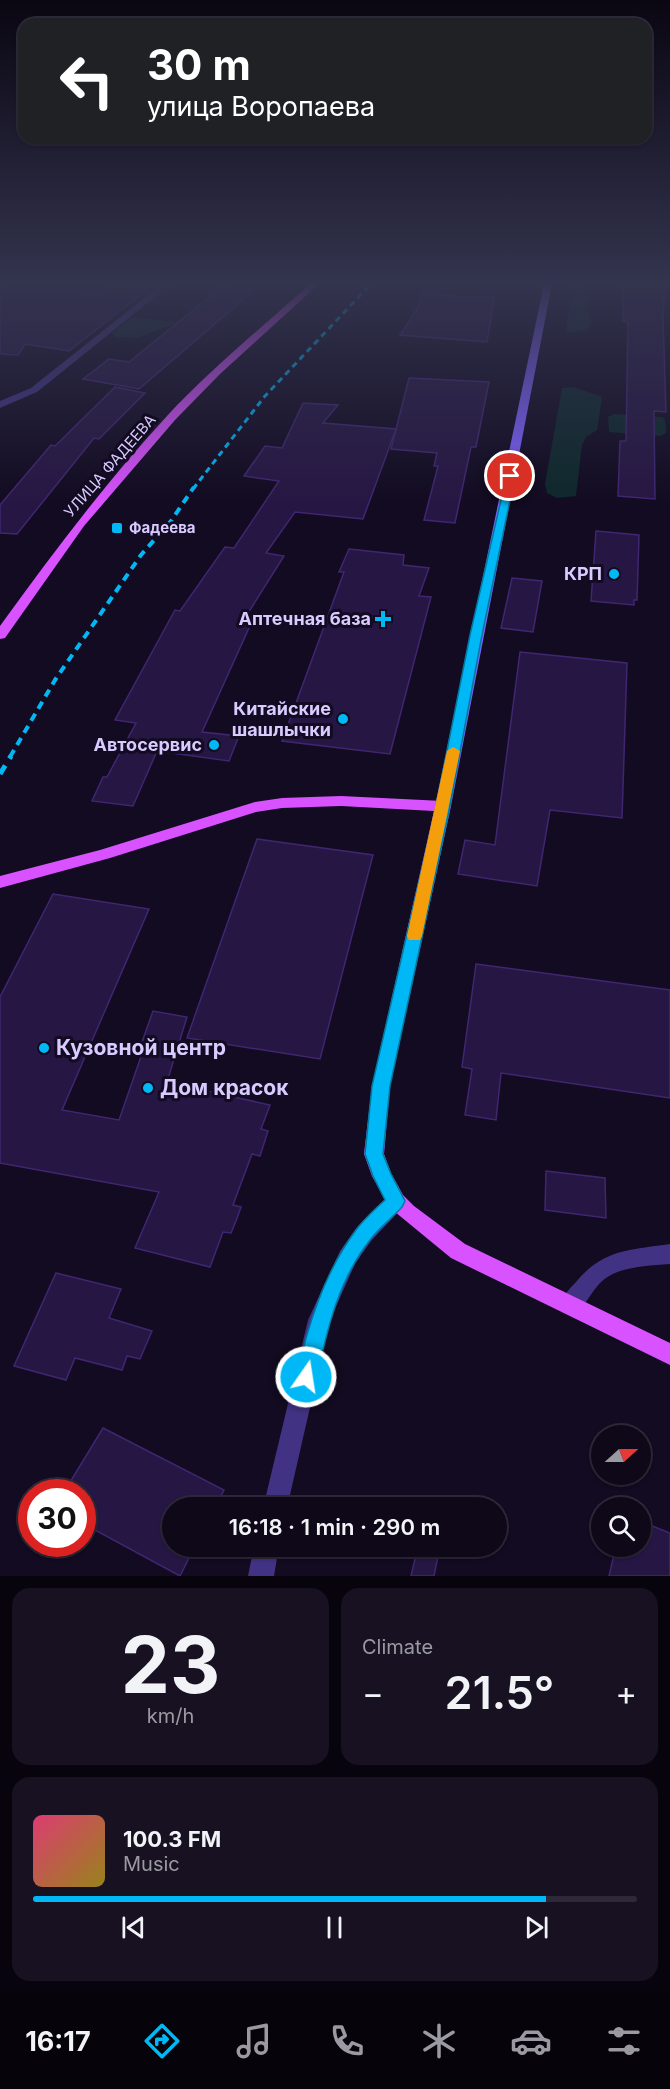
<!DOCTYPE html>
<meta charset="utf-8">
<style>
body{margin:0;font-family:Inter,sans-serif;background:#171122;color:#f1f3f6;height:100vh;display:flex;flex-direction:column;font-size:22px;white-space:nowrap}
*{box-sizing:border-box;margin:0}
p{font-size:20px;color:#9b9aa2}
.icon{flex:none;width:33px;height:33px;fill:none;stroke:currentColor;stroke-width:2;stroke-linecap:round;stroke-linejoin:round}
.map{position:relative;height:1576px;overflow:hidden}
.panel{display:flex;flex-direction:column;gap:12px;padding:12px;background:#08040e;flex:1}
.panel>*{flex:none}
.hud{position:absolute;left:18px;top:18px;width:634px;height:126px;border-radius:18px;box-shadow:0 2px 4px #0004,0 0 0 2px #2e2938;background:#202124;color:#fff;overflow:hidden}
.needle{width:39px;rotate:69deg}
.tools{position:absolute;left:591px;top:1425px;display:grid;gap:12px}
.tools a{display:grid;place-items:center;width:60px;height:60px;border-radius:50%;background:#0e0819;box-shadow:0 2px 4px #0004,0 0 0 2px #2e2938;font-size:30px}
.speed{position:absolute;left:18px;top:1479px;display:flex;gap:12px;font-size:30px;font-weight:700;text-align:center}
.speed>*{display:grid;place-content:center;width:78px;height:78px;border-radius:50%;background:#0e0819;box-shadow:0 2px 4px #0004,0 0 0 2px #2e2938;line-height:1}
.speed .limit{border:9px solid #d22;background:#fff;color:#111}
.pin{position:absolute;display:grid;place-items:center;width:51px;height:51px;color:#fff;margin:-26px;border:3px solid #fff;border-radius:50%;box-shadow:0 2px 6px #0007}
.me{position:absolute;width:66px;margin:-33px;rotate:13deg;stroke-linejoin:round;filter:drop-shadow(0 0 4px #0008)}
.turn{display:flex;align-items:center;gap:21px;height:126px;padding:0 30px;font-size:27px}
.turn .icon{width:78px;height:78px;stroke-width:2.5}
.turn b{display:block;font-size:42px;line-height:51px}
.big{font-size:45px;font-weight:600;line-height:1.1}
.panel .card{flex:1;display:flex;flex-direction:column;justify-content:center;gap:9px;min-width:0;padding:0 21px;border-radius:18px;background:#171122}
.panel .dial{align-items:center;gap:0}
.dial b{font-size:78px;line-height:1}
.song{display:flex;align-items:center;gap:18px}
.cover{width:72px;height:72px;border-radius:9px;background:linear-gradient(135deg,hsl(340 70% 55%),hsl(50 70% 35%))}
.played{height:6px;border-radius:3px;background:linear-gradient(90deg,#00b8f6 85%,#2e2938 85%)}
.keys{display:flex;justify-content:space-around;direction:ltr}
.heat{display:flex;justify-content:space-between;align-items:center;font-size:33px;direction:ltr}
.panel .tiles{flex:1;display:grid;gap:12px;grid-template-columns:1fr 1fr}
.card:last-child{grid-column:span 2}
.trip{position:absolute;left:162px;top:1497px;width:345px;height:60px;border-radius:30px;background:#0e0819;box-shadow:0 2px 4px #0004,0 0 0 2px #2e2938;font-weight:600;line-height:60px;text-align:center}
.dock{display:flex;height:96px;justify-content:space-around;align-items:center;background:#06030a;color:#9b9aa2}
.dock .icon{width:42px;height:42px}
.dock .current{color:#00b8f6}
.dock b{font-size:27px;color:#f1f3f6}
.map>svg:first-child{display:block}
.green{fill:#0e282b}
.building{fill:#261643;stroke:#402671;stroke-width:1.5}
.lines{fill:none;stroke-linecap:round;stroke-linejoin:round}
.minor{fill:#423283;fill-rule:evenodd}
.secondary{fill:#7e62ff;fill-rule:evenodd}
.primary{fill:#d952ff;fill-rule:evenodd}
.rail-far2{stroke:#00b8f6;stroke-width:3;stroke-dasharray:6 4.5;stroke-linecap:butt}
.rail-far1{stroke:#00b8f6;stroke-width:4;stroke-dasharray:8 6;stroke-linecap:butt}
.rail{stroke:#00b8f6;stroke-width:5;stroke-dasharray:10 8;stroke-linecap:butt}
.route{fill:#00b8f6;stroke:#0078a0;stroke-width:1.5}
.slow{fill:#f59e0b}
.poi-dot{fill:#00b8f6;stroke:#120b21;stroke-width:2}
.labels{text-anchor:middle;stroke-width:6;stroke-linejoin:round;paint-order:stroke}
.far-street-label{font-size:15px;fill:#d9cbff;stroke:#120b21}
.far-poi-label{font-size:15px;font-weight:bold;fill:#d9cbff;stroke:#120b21;text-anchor:start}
.poi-label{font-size:18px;font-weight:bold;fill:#d9cbff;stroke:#120b21;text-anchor:end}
.near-poi-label{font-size:21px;font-weight:bold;fill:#d9cbff;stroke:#120b21;text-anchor:start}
</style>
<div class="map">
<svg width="670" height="1576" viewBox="0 0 670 1576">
<rect width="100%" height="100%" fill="#120b21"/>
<g class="green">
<polygon points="573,284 584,284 591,325 585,330 566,333"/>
<polygon points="133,317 174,322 177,323 136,338 116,337 112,333"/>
<polygon points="573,387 600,396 602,398 597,430 586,437 582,445 576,496 557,498 547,493 545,484 562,388"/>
<polygon points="614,414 662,417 665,419 666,433 660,436 609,432 608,417"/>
</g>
<g class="building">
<polygon points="114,284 154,284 69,351 25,344 18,355 0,354 0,288 103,292"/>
<polygon points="623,284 665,284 663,316 666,412 654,411 655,499 618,496 620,441 626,441 628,322 623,321"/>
<polygon points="222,287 253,291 139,389 83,379 109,359 129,362"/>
<polygon points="422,294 494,298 487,342 400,335 419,306"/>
<polygon points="409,378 489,382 476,447 471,447 455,523 424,520 438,466 434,466 437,453 391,449"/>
<polygon points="115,387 145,393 99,439 94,438 17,534 0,533 0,505 51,445 55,446"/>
<polygon points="303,403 338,405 323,423 396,429 363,519 295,512 266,553 284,556 245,618 253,619 202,732 239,736 229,761 157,751 133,806 92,801 103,777 107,777 136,723 115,720 175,610 180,611 225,547 234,548 279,481 244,476 265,446 282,448"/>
<polygon points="596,531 639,535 637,600 634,600 634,605 591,601"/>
<polygon points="349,549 404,555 403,565 429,568 419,596 431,597 390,754 282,741 344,572 339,572"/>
<polygon points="512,578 542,581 533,632 501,628"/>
<polygon points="520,652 627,663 622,818 550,810 537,886 458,874 465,840 495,845"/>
<polygon points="257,839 373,855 320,1059 187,1038"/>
<polygon points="53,894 149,909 62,1110 119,1120 146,1042 142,1042 153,1011 187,1017 167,1082 270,1105 261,1129 268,1131 260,1156 252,1154 233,1205 241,1207 236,1221 231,1233 223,1232 210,1267 135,1248 159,1192 0,1163 0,997"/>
<polygon points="476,964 670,990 670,1098 501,1073 496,1120 465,1115 472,1069 462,1067"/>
<polygon points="546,1171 605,1178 606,1218 545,1210"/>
<polygon points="56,1273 121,1289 109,1318 152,1331 140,1359 127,1356 122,1370 75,1358 66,1380 14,1366"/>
<polygon points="103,1428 224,1490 215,1508 172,1508 172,1546 195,1546 180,1576 82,1523 82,1492 64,1492"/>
<polygon points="640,1521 670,1533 670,1576 609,1576 616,1546 640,1546"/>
<polygon points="418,1546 440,1546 434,1576 411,1576"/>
</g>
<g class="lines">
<g class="minor">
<polygon points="162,284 171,284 37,392 0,408 0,401 31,388"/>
<polygon points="396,1192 403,1195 406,1201 403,1207 371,1241 355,1264 330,1320 287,1508 263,1508 308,1320 340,1251 357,1227 389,1195"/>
<path d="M670,1244V1264C649,1266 623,1266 606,1278C591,1288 587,1309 570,1315L562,1312L559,1305C563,1296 569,1289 576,1282C603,1249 630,1250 670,1244Z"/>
<polygon points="254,1546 279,1546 274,1576 248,1576"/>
</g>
<polygon class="secondary" points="544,284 552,284 451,806 443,811 435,806"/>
<g class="primary">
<path d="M310,284H319L220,374L175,420L84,526L5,638L0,639V626C53,553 106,482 167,416C211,369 262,327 310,284Z"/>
<polygon points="341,796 443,801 451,806 390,1086 384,1154 391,1173 403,1195 414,1206 465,1244 670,1343 670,1365 451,1258 389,1207 372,1176 364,1154 372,1086 434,811 341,806 282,808 256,812 110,858 0,888 0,876 100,850 255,802 282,798"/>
</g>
<polyline class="rail-far2" points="193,489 265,396 371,284"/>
<polyline class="rail-far1" points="10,757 55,680 141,555 171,521 194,487"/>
<polyline class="rail" points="0,774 11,756"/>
</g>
<linearGradient id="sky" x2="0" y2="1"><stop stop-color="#0a0612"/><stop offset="0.56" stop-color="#33344e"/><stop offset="1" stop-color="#33344e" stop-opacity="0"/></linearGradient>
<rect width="670" height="504" fill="url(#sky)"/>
<path class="route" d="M507,474L515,476L482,635L448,816L390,1086L383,1154L391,1174L405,1201L402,1207C392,1218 379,1228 370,1240C339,1279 327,1329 317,1377L314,1384L306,1387L299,1384L296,1377C308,1325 324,1273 356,1230C364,1219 375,1209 385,1200L373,1176L365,1154L372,1086L434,816L470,635Z"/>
<polygon class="slow" points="453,747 460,751 422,936 420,940 409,940 407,936 447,751"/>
<g class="poi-dot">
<rect x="111" y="522" width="12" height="12" rx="3"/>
<circle cx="614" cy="574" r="6"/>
<path d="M380 610h6v6h6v6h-6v6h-6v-6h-6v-6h6z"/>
<circle cx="343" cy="719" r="6"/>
<circle cx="214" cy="745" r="6"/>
<circle cx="44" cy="1048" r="6"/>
<circle cx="148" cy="1088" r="6"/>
</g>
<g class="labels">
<g class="far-street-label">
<text transform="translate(110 466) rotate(-49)" y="5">УЛИЦА ФАДЕЕВА</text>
</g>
<g class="far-poi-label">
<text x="129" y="533">Фадеева</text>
</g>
<g class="poi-label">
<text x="602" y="580">КРП</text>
<text x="371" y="625">Аптечная база</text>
<text x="331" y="715">Китайские<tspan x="331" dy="21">шашлычки</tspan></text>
<text x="202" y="751">Автосервис</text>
</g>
<g class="near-poi-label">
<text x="56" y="1055">Кузовной центр</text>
<text x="160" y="1095">Дом красок</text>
</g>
</g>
</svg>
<div class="tools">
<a><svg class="needle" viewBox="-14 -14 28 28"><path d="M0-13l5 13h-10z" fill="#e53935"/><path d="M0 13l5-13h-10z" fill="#9b9aa2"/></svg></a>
<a><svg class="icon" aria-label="search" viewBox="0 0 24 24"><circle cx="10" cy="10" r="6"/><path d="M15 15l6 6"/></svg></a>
</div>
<div class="speed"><div class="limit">30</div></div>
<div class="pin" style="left:510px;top:476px;background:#d93025"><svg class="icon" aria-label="arrive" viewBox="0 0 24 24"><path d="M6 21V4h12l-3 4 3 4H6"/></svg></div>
<svg class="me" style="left:306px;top:1377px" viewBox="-20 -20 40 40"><circle r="17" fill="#00b8f6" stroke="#fff" stroke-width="3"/><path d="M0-11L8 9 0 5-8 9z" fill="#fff"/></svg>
<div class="trip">16:18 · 1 min · 290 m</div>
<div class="hud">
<div class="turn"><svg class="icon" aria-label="left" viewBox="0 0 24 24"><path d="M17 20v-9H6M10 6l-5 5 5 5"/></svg><div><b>30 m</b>улица Воропаева</div></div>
</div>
</div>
<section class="panel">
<div class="tiles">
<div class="card dial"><b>23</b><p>km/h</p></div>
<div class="card"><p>Climate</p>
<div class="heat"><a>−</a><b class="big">21.5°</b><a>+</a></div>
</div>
<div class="card">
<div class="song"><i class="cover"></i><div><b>100.3 FM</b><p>Music</p></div></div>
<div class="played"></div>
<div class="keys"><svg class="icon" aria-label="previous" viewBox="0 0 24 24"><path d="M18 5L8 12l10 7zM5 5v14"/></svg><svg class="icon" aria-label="pause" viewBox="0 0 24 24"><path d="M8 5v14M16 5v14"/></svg><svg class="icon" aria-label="next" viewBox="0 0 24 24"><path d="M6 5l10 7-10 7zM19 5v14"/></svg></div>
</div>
</div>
</section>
<nav class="dock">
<b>16:17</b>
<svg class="icon current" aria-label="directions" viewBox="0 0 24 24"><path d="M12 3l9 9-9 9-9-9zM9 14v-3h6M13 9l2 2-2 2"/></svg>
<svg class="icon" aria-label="music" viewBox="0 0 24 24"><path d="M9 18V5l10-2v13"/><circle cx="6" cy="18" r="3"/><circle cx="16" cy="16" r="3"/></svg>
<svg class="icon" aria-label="phone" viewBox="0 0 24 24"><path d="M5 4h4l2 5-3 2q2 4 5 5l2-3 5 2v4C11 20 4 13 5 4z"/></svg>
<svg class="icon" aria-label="climate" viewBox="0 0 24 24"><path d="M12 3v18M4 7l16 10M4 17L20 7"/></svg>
<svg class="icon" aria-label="car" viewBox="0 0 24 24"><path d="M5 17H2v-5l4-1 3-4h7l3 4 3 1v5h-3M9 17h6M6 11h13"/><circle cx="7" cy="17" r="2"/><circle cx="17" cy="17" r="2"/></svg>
<svg class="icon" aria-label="filters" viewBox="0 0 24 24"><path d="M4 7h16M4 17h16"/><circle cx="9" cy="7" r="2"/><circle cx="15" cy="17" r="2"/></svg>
</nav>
